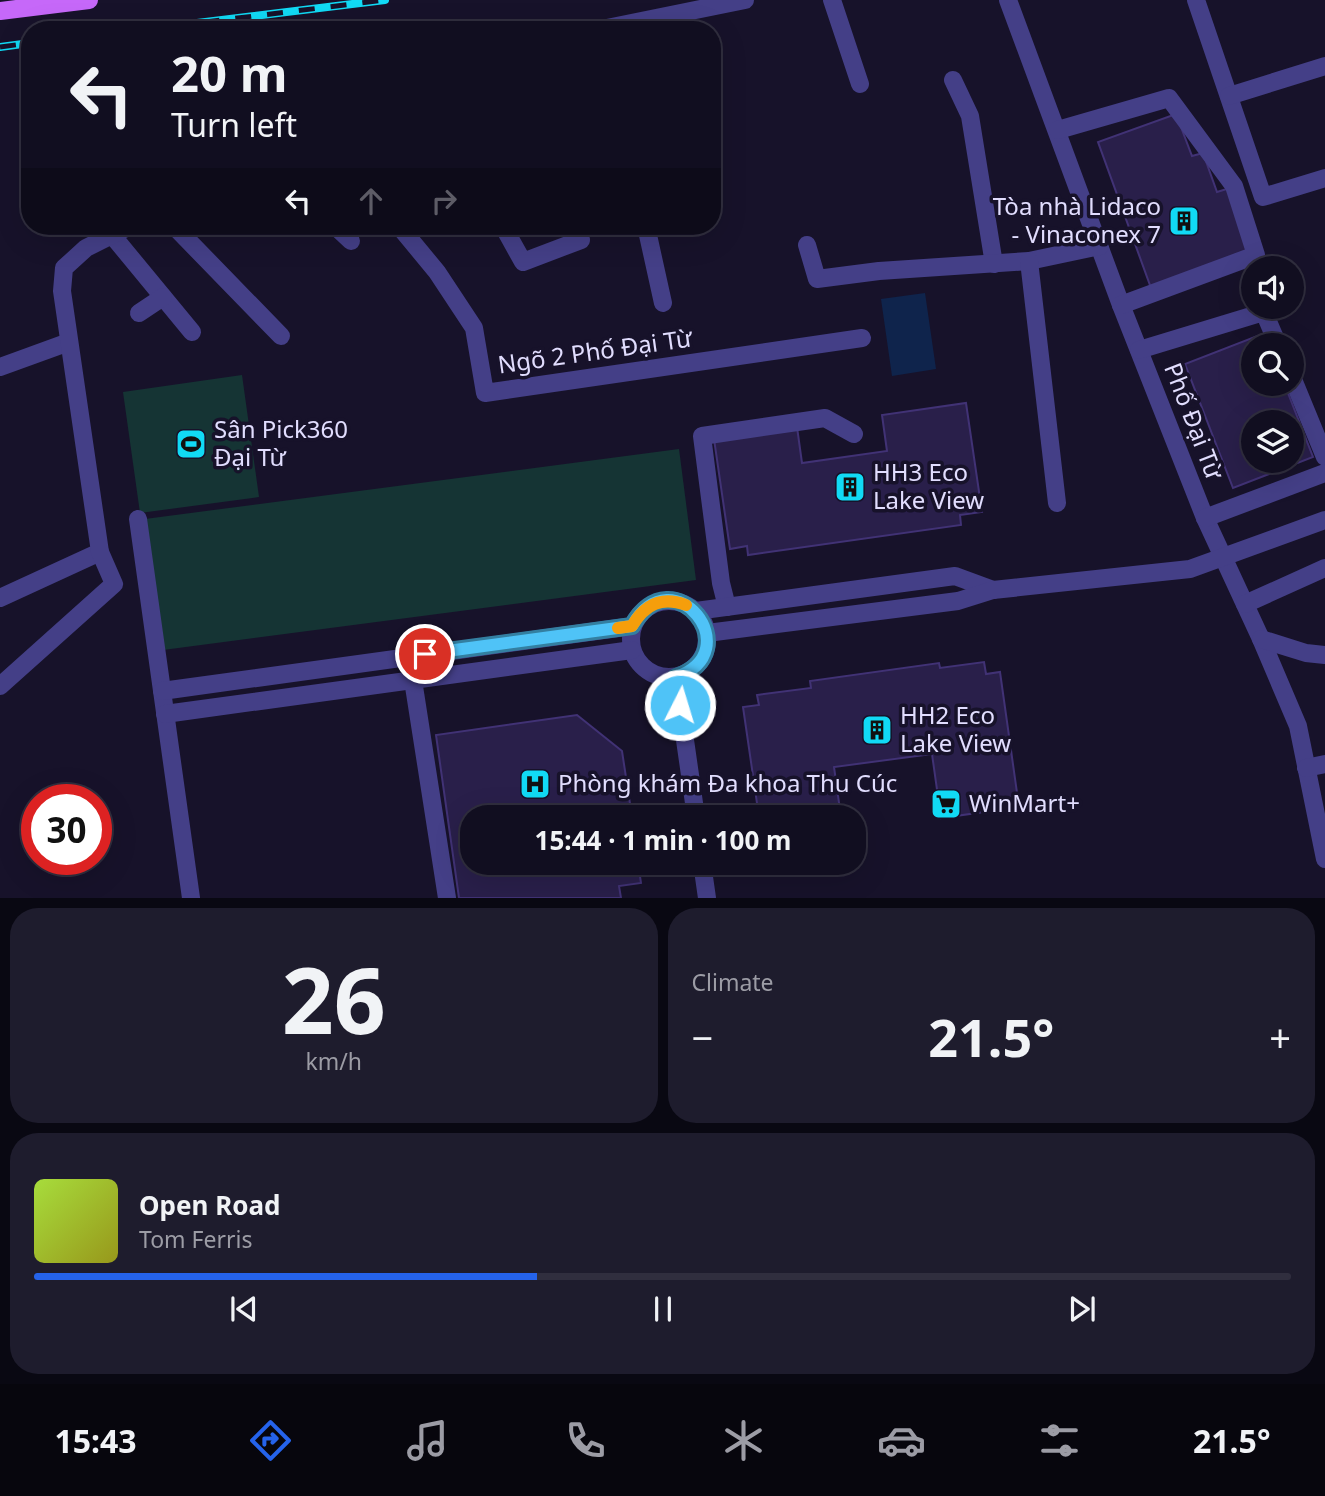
<!DOCTYPE html>
<meta charset="utf-8">
<style>
body{margin:0;font-family:"Noto Sans",sans-serif;background:#1e1c2d;color:#f1f3f6;height:100vh;display:flex;flex-direction:column;font-size:26px;white-space:nowrap}
*{box-sizing:border-box;margin:0}
p{font-size:23px;color:#9c9ca5}
.icon{flex:none;width:38px;height:38px;fill:none;stroke:currentColor;stroke-width:2;stroke-linecap:round;stroke-linejoin:round}
.map{position:relative;height:898px;overflow:hidden}
.details{display:flex;flex-direction:column;gap:10px;padding:10px;background:#090812;flex:1}
.details>*{flex:none}
.hud{position:absolute;left:21px;top:21px;width:700px;height:214px;border-radius:28px;box-shadow:0 7px 28px #0002,0 0 0 2px #302e3e;background:#110e20;color:#f1f3f6;overflow:hidden}
.controls{position:absolute;left:1241px;top:256px;display:grid;gap:14px}
.controls a{display:grid;place-items:center;width:63px;height:63px;border-radius:50%;background:#110e20;box-shadow:0 7px 28px #0002,0 0 0 2px #302e3e;font-size:35px}
.speed{position:absolute;left:21px;top:784px;display:flex;gap:14px;font-size:35px;font-weight:700;text-align:center}
.speed>*{display:grid;place-content:center;width:91px;height:91px;border-radius:50%;background:#110e20;box-shadow:0 7px 28px #0002,0 0 0 2px #302e3e;line-height:1}
.speed .limit{border:10px solid #d22;background:#fff;color:#111}
.pin{position:absolute;display:grid;place-items:center;width:60px;height:60px;color:#fff;margin:-30px;border:4px solid #fff;border-radius:50%;box-shadow:0 2px 7px #0007}
.me{position:absolute;width:77px;margin:-38px;rotate:5deg;stroke-linejoin:round;filter:drop-shadow(0 0 5px #0008)}
.turn{display:flex;align-items:center;gap:24px;height:147px;padding:0 35px;font-size:32px}
.turn .icon{width:91px;height:91px;stroke-width:2.5}
.turn b{display:block;font-size:49px;line-height:60px}
.lanes{display:flex;align-items:center;height:66px;padding:0 35px;background:#0003;justify-content:center;gap:35px;direction:ltr}
.lanes .off{opacity:.35}
.big{font-size:52px;font-weight:700;line-height:1.1}
.details .card{flex:1;display:flex;flex-direction:column;justify-content:center;gap:10px;min-width:0;padding:0 24px;border-radius:28px;background:#1e1c2d}
.details .dial{align-items:center;gap:0}
.dial b{font-size:91px;line-height:1}
.song{display:flex;align-items:center;gap:21px}
.cover{width:84px;height:84px;border-radius:10px;background:linear-gradient(135deg,hsl(80 70% 55%),hsl(60 70% 35%))}
.played{height:7px;border-radius:4px;background:linear-gradient(90deg,#2563eb 40%,#302e3e 40%)}
.keys{display:flex;justify-content:space-around;direction:ltr}
.heat{display:flex;justify-content:space-between;align-items:center;font-size:38px;direction:ltr}
.details .tiles{flex:1;display:grid;gap:10px;grid-template-columns:1fr 1fr}
.card:last-child{grid-column:span 2}
.trip{position:absolute;left:460px;top:805px;width:406px;height:70px;border-radius:28px;background:#110e20;box-shadow:0 7px 28px #0002,0 0 0 2px #302e3e;font-weight:700;line-height:70px;text-align:center}
.tabs{display:flex;height:112px;justify-content:space-around;align-items:center;background:#07060d;color:#9c9ca5}
.tabs .icon{width:49px;height:49px}
.tabs .on{color:#2563eb}
.tabs b{font-size:32px;color:#f1f3f6}
.map>svg:first-child{display:block}
.green{fill:#153434}
.water{fill:#0f244c}
.building{fill:#291f4a;stroke:#413275;stroke-width:2;fill-rule:evenodd}
.lines{fill:none;stroke-linecap:round;stroke-linejoin:round}
.minor{stroke:#443f87;stroke-width:18}
.major{stroke:#c668f9;stroke-width:18}
.rail-casing{stroke:#11daf5;stroke-width:8}
.rail{stroke:#17122a;stroke-width:5;stroke-dasharray:16;stroke-linecap:butt}
.route-casing{stroke:#337fa1;stroke-width:18}
.route{stroke:#4fc3f7;stroke-width:12}
.slow{stroke:#f59e0b;stroke-width:12}
.labels{text-anchor:middle;stroke-width:7;stroke-linejoin:round;paint-order:stroke}
.poi-label{font-size:24px;fill:#e1ddfe;stroke:#17122a;text-anchor:start}
.street-label{font-size:24px;fill:#e1ddfe;stroke:#17122a}
</style>
<div class="map">
<svg width="1325" height="898" viewBox="0 0 1325 898">
<rect width="100%" height="100%" fill="#17122a"/>
<g class="green">
<polygon points="242,375 259,497 140,513 123,392"/>
<polygon points="679,449 696,580 163,650 145,519"/>
</g>
<polygon class="water" points="925,293 936,369 892,376 881,299"/>
<g class="building">
<polygon points="1176,114 1192,156 1203,153 1217,192 1230,188 1253,251 1151,288 1098,142"/>
<path d="M1265,333L1269,345H1253V383H1284L1313,457L1233,488L1185,364ZM1253,422H1292V460H1253Z"/>
<polygon points="966,403 982,512 960,515 961,525 748,555 747,546 730,549 714,439 797,427 802,463 887,451 882,415"/>
<polygon points="984,662 986,674 1000,672 1019,807 941,818 932,754 834,767 841,817 759,817 743,707 759,705 757,695 811,688 810,681 939,663 940,668"/>
<polygon points="577,715 622,751 632,817 472,817 472,863 638,863 641,883 619,886 621,898 459,898 436,735"/>
</g>
<g class="lines">
<g class="minor">
<polyline points="832,0 860,84"/>
<polyline points="1008,0 1121,305 1205,518 1261,639 1298,726 1325,859"/>
<polyline points="1196,0 1263,197 1325,178"/>
<polyline points="597,30 745,0"/>
<polyline points="953,80 970,116 994,264"/>
<polyline points="1229,96 1325,66"/>
<polyline points="1058,130 1169,98 1234,186 1256,255 1121,305"/>
<polyline points="174,226 281,336"/>
<polyline points="335,226 351,241"/>
<polyline points="399,226 437,272 474,328 485,393 862,338"/>
<polyline points="503,226 523,262 581,240"/>
<polyline points="646,226 663,303"/>
<polyline points="112,235 192,332"/>
<polyline points="807,245 817,279 879,271 1029,261 1100,246"/>
<polyline points="1029,261 1057,503"/>
<polyline points="139,313 163,297"/>
<polyline points="1139,350 1264,312 1278,345"/>
<polyline points="0,367 69,342"/>
<polyline points="1292,377 1325,457"/>
<polyline points="1205,518 1325,473"/>
<polyline points="138,519 191,898"/>
<polyline points="0,598 100,552"/>
<circle cx="669" cy="639" r="38"/>
<polyline points="1245,604 1325,568"/>
<polyline points="727,607 721,583 702,436 825,418 854,434"/>
<polyline points="696,611 955,576 993,590"/>
<polyline points="707,633 958,601 993,590 1190,569 1325,520"/>
<polyline points="1261,639 1306,653 1325,655"/>
<polyline points="676,677 696,817"/>
<polyline points="413,680 447,898"/>
<polyline points="0,686 114,584 100,552 62,291 64,268 86,248 130,226"/>
<polyline points="162,691 633,626"/>
<polyline points="165,714 632,650"/>
<polyline points="1306,768 1325,764"/>
<polyline points="702,863 707,898"/>
</g>
<polyline class="major" points="0,11 89,0"/>
<g class="rail-casing">
<g id="rail">
<polyline points="140,30 385,0"/>
<polyline points="0,47 30,43"/>
</g>
</g>
<use href="#rail" class="rail"/>
</g>
<g class="lines">
<g class="route-casing">
<path id="route" d="M425,654L632,626C673,554 750,652 676,677L680,705"/>
</g>
<use href="#route" class="route"/>
<path class="slow" d="M618,628L632,626C645,604 662,596 686,605"/>
</g>
<defs>
<g id="building-square" transform="scale(1.575)"><rect x="-9" y="-9" width="18" height="18" rx="4" fill="#11daf5" stroke="#17122a"/><path d="M-4-6H4V6H1V3H-1V6H-4ZM-2.5-4.3h1.7v1.8h-1.7ZM.8-4.3h1.7v1.8H.8ZM-2.5-1h1.7V.8h-1.7ZM.8-1h1.7V.8H.8Z" fill="#111"/></g>
<g id="stadium-square" transform="scale(1.575)"><rect x="-9" y="-9" width="18" height="18" rx="4" fill="#11daf5" stroke="#17122a"/><path d="M0-5a6.5 5 0 1 0 0 10a6.5 5 0 1 0 0-10ZM-3.5-1.8h7v3.6h-7Z" fill="#111"/></g>
<g id="hospital-square" transform="scale(1.575)"><rect x="-9" y="-9" width="18" height="18" rx="4" fill="#11daf5" stroke="#17122a"/><path d="M-5-5h3v3.5h4V-5h3V5h-3V1.5h-4V5h-3Z" fill="#111"/></g>
<g id="supermarket-square" transform="scale(1.575)"><rect x="-9" y="-9" width="18" height="18" rx="4" fill="#11daf5" stroke="#17122a"/><path d="M-6-5.5h2.5l.6 2H6L4.5 2H-2.5L-4.4-4H-6ZM-1.5 3.2a1.3 1.3 0 1 0 .1 0ZM3 3.2a1.3 1.3 0 1 0 .1 0Z" fill="#111"/></g>
</defs>
<g fill-rule="evenodd">
<use href="#building-square" x="1184" y="221"/>
<use href="#stadium-square" x="191" y="444"/>
<use href="#building-square" x="850" y="487"/>
<use href="#building-square" x="877" y="730"/>
<use href="#hospital-square" x="535" y="784"/>
<use href="#supermarket-square" x="946" y="804"/>
</g>
<g class="labels">
<g class="poi-label">
<text x="1161" y="215" text-anchor="end">Tòa nhà Lidaco<tspan x="1161" dy="28">- Vinaconex 7</tspan></text>
<text x="214" y="438">Sân Pick360<tspan x="214" dy="28">Đại Từ</tspan></text>
<text x="873" y="481">HH3 Eco<tspan x="873" dy="28">Lake View</tspan></text>
<text x="900" y="724">HH2 Eco<tspan x="900" dy="28">Lake View</tspan></text>
<text x="558" y="792">Phòng khám Đa khoa Thu Cúc</text>
<text x="969" y="812">WinMart+</text>
</g>
<g class="street-label">
<text transform="translate(595 352) rotate(-8)" y="8">Ngõ 2 Phố Đại Từ</text>
<text transform="translate(1193 421) rotate(69)" y="8">Phố Đại Từ</text>
</g>
</g>
</svg>
<div class="controls">
<a><svg class="icon" aria-label="sound" viewBox="0 0 24 24"><path d="M4 9h4l5-4v14l-5-4H4zM17 9q2 3 0 6"/></svg></a>
<a><svg class="icon" aria-label="search" viewBox="0 0 24 24"><circle cx="10" cy="10" r="6"/><path d="M15 15l6 6"/></svg></a>
<a><svg class="icon" aria-label="layers" viewBox="0 0 24 24"><path d="M12 4l9 5-9 5-9-5zM3 14l9 5 9-5"/></svg></a>
</div>
<div class="speed"><div class="limit">30</div></div>
<div class="pin" style="left:425px;top:654px;background:#d93025"><svg class="icon" aria-label="arrive" viewBox="0 0 24 24"><path d="M6 21V4h12l-3 4 3 4H6"/></svg></div>
<svg class="me" style="left:680px;top:705px" viewBox="-20 -20 40 40"><circle r="17" fill="#4fc3f7" stroke="#fff" stroke-width="3"/><path d="M0-11L8 9 0 5-8 9z" fill="#fff"/></svg>
<div class="trip">15:44 · 1 min · 100 m</div>
<div class="hud">
<div class="turn"><svg class="icon" aria-label="left" viewBox="0 0 24 24"><path d="M17 20v-9H6M10 6l-5 5 5 5"/></svg><div><b>20 m</b>Turn left</div></div>
<div class="lanes"><svg class="icon" aria-label="left" viewBox="0 0 24 24"><path d="M17 20v-9H6M10 6l-5 5 5 5"/></svg><svg class="icon off" aria-label="ahead" viewBox="0 0 24 24"><path d="M12 20V5M6 11l6-6 6 6"/></svg><svg class="icon off" aria-label="right" viewBox="0 0 24 24"><path d="M7 20v-9h11M14 6l5 5-5 5"/></svg></div>
</div>
</div>
<section class="details">
<div class="tiles">
<div class="card dial"><b>26</b><p>km/h</p></div>
<div class="card"><p>Climate</p>
<div class="heat"><a>−</a><b class="big">21.5°</b><a>+</a></div>
</div>
<div class="card">
<div class="song"><i class="cover"></i><div><b>Open Road</b><p>Tom Ferris</p></div></div>
<div class="played"></div>
<div class="keys"><svg class="icon" aria-label="previous" viewBox="0 0 24 24"><path d="M18 5L8 12l10 7zM5 5v14"/></svg><svg class="icon" aria-label="pause" viewBox="0 0 24 24"><path d="M8 5v14M16 5v14"/></svg><svg class="icon" aria-label="next" viewBox="0 0 24 24"><path d="M6 5l10 7-10 7zM19 5v14"/></svg></div>
</div>
</div>
</section>
<nav class="tabs">
<b>15:43</b>
<svg class="icon on" aria-label="directions" viewBox="0 0 24 24"><path d="M12 3l9 9-9 9-9-9zM9 14v-3h6M13 9l2 2-2 2"/></svg>
<svg class="icon" aria-label="music" viewBox="0 0 24 24"><path d="M9 18V5l10-2v13"/><circle cx="6" cy="18" r="3"/><circle cx="16" cy="16" r="3"/></svg>
<svg class="icon" aria-label="phone" viewBox="0 0 24 24"><path d="M5 4h4l2 5-3 2q2 4 5 5l2-3 5 2v4C11 20 4 13 5 4z"/></svg>
<svg class="icon" aria-label="climate" viewBox="0 0 24 24"><path d="M12 3v18M4 7l16 10M4 17L20 7"/></svg>
<svg class="icon" aria-label="car" viewBox="0 0 24 24"><path d="M5 17H2v-5l4-1 3-4h7l3 4 3 1v5h-3M9 17h6M6 11h13"/><circle cx="7" cy="17" r="2"/><circle cx="17" cy="17" r="2"/></svg>
<svg class="icon" aria-label="filters" viewBox="0 0 24 24"><path d="M4 7h16M4 17h16"/><circle cx="9" cy="7" r="2"/><circle cx="15" cy="17" r="2"/></svg>
<b>21.5°</b>
</nav>
